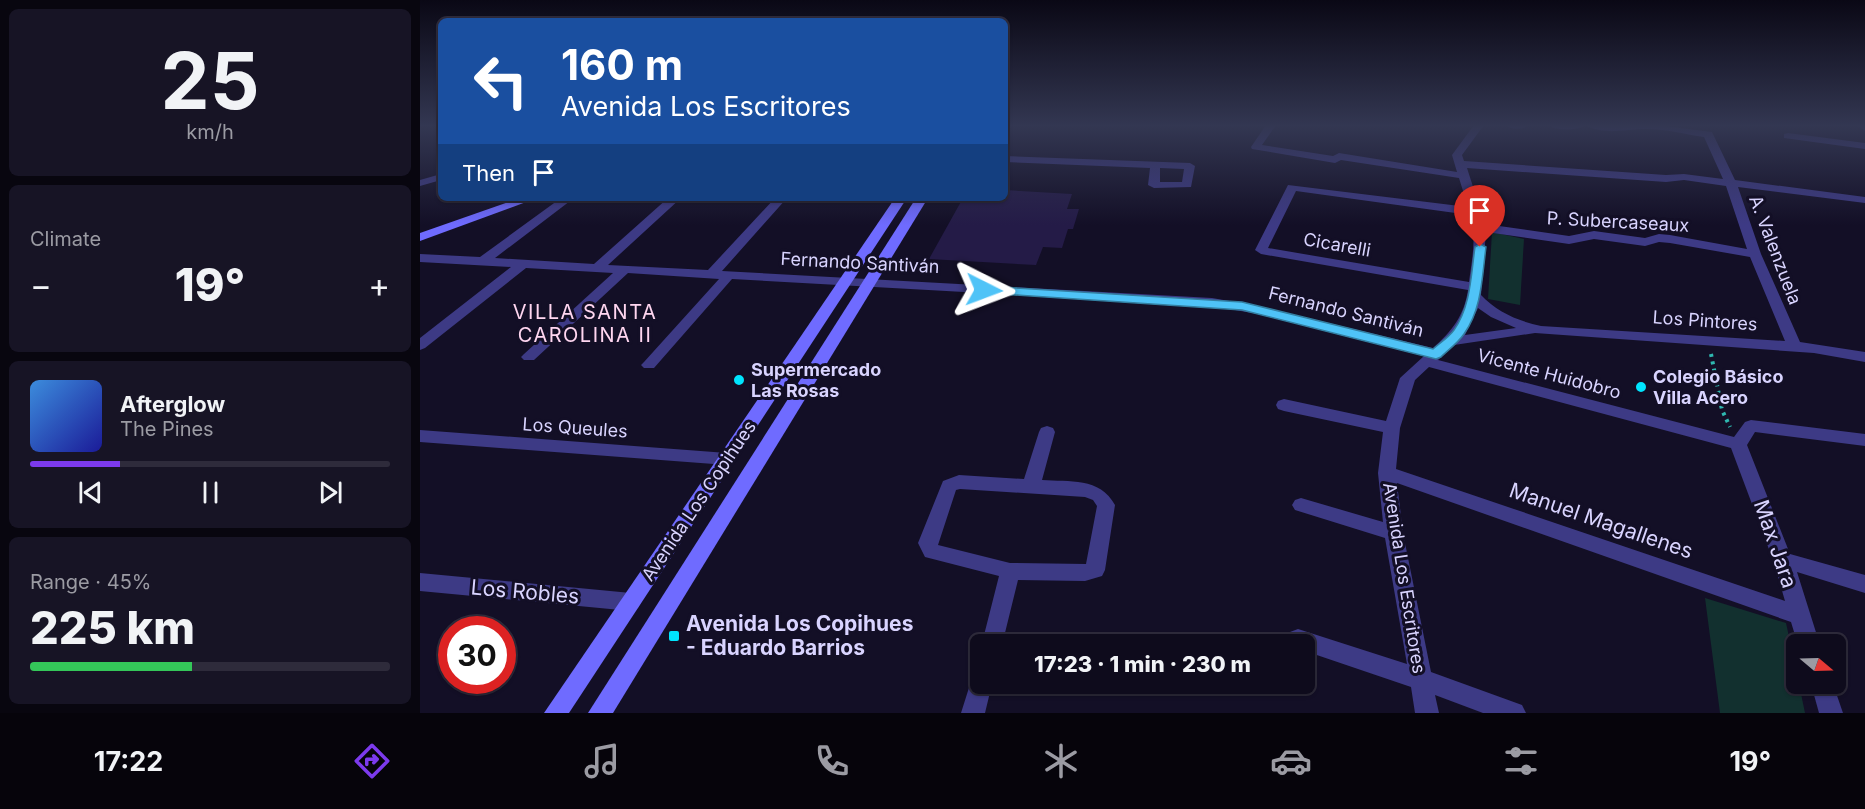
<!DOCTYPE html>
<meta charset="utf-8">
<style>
body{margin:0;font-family:Inter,sans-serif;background:#171425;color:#f1f3f6;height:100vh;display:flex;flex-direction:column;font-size:22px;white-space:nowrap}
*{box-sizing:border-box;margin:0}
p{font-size:20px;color:#9b9ba3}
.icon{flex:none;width:33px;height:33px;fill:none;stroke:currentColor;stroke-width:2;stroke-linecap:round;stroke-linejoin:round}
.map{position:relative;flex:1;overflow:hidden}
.panel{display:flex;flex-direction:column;gap:9px;padding:9px;background:#08060f;width:420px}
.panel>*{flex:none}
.hud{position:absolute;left:18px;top:18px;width:570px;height:183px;border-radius:9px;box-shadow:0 2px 4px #0004,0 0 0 2px #2e2b3b;background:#1a4fa0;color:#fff;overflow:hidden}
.needle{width:39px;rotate:109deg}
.fabs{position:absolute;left:1366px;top:634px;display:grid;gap:12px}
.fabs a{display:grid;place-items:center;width:60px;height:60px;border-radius:9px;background:#0e0b1c;box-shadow:0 2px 4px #0004,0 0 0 2px #2e2b3b;font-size:30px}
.speed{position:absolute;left:18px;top:616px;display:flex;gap:12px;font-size:30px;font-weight:700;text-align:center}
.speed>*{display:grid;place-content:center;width:78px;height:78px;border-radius:50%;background:#0e0b1c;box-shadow:0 2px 4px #0004,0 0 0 2px #2e2b3b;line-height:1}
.speed .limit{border:9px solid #d22;background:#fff;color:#111}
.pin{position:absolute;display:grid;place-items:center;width:51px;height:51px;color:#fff;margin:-62px -26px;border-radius:50% 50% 50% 0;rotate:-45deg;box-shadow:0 0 6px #0007}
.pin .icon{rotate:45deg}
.me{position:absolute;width:66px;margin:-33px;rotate:93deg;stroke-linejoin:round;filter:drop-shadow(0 0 4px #0008)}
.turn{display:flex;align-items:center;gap:21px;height:126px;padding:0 24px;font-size:27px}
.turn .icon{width:78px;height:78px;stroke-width:2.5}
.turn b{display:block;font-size:42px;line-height:51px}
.then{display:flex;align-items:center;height:57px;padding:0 24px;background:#0003;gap:12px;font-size:22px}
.big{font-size:45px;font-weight:800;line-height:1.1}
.panel .widget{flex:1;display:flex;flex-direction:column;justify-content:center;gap:9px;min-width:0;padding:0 21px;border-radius:9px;background:#171425}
.panel .dial{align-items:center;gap:0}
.dial b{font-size:78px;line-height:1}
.song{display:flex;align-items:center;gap:18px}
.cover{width:72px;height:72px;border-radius:9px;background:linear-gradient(135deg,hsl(210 70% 55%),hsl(240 70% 35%))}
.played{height:6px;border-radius:3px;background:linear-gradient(90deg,#7c3aed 25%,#2e2b3b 25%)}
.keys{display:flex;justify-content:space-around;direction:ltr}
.heat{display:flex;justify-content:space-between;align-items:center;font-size:33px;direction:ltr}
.charge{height:9px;border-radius:4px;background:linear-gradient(90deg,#34c759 45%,#2e2b3b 0)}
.trip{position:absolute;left:550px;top:634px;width:345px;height:60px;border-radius:9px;background:#0e0b1c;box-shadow:0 2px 4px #0004,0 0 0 2px #2e2b3b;font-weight:800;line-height:60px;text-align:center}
.menu{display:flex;height:96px;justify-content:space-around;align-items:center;background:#06040b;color:#9b9ba3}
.menu .icon{width:42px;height:42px}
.menu .selected{color:#7c3aed}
.menu b{font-size:27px;color:#f1f3f6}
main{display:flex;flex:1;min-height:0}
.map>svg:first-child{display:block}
.green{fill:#12302f}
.building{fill:#241b47}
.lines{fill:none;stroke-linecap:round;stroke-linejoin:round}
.path{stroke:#2fb8b0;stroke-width:4;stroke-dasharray:3 4.5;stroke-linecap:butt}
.street{fill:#3d3a85;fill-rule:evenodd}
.secondary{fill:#6f6bff;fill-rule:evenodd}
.route{fill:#4fc3f7;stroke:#337fa1;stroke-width:1.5}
.poi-dot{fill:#00e5ff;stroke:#130f26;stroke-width:2}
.labels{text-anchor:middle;stroke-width:6;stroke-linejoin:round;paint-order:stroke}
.street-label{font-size:18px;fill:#d9d4ff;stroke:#130f26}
.poi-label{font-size:18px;font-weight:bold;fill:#d9d4ff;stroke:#130f26;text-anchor:start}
.neighbourhood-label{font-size:20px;letter-spacing:1.5px;fill:#ffd6f0;stroke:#130f26}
.near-street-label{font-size:21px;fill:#d9d4ff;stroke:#130f26}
.near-poi-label{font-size:21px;font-weight:bold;fill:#d9d4ff;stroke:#130f26;text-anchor:start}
</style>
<main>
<section class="panel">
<div class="widget dial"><b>25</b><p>km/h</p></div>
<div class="widget"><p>Climate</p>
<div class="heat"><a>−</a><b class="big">19°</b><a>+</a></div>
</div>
<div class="widget">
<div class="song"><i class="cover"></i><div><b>Afterglow</b><p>The Pines</p></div></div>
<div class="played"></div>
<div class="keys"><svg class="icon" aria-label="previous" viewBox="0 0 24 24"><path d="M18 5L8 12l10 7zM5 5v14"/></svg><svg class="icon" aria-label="pause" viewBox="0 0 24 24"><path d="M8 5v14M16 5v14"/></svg><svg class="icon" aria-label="next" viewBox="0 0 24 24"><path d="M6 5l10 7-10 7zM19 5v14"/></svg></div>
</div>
<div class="widget"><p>Range · 45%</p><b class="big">225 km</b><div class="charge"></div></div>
</section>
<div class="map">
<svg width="1445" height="713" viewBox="0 0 1445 713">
<rect width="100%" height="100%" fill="#130f26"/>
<g class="green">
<polygon points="1072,232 1104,239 1100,305 1068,299"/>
<polygon points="1285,598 1366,623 1377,673 1377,684 1379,684 1385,713 1300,713"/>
</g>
<polygon class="building" points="585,190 652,194 647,209 659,209 653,229 648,229 642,248 623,247 616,265 509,259 543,198 585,198"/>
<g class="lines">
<polyline class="path" points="1291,354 1302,410 1310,427"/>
<g class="street">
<path d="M846,125H856L842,145L913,156L919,153L1037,172L1032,155L1054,125H1064L1042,155L1044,161L1246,175L1264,174L1303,179L1284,137C1264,134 1242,128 1222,129C1205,130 1181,135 1166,125H1237L1292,132L1315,180L1445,197V203L1318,187L1341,254L1380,342L1445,352V362L1394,353L1115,333L1034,345L1018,360L1314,437L1325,422L1331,420L1445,434V446L1335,432L1327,445L1370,554L1445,575V593L1377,572L1400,645H1378L1371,622L977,483L983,533L1011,672L1102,705L1106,713H1063L1015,695L1019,713H995L991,687L885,651V645H870L867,639L870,632L878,629L987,664L965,538L875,510L872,505L875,500L881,498L963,522L958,473L963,432L864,411L858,409L856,405L858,401L864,399L966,421L980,378L1004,356L838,314L792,306L312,279L234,368H224L221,365L224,362L299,279L208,273L114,360H104L101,357L104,354L193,273L106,268L5,348L0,350V338L91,267L0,262V254L60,257L141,198H154L75,258L174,264L248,198H261L188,265L288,270L355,198H367L302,271L792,298L838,306L1013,348C1032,331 1044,316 1048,290L841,254L835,250L868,185L1048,207L1039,178L921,160L915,163L832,149L831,147ZM1047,168L1246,182L1264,180L1306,186L1327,249L1250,235L1239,234L1225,238L1174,231L1149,236L1065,224ZM876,191L1050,215C1057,237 1052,259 1049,282L848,248ZM1066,232L1149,244L1174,239L1225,246L1239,242L1250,243L1330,257L1365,341L1121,326C1098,321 1077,312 1061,295ZM1058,308L1071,317L1096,328L1045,335ZM1009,367L1311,448L1353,560L1365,601L976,469L980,428L995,380Z"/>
<path d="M1086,125H1108C1103,130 1091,130 1086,125Z"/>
<path d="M1128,125H1166C1156,131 1138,131 1128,125Z"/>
<polygon points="1437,125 1445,125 1445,131"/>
<polygon points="1368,133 1445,143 1445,149 1364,138 1364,134"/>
<path d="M585,156L770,163L775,166L771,187L734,188L728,185L730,168L585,162ZM740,168L764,169L762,182H740Z"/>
<polygon points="21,174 21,180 0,186 0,180"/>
<path d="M627,426L633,428L635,432L622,480C649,482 680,477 695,505L685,570L682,576L665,581L598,580L582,645L561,647L579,576L505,557L498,543L523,481L539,475L604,479L619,432L621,428ZM540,489L665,497L673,500L677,506L666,564L590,563L518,545L536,490Z"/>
<polygon points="0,430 307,453 313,454 316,459 313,464 307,465 0,442"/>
<polygon points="0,573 211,593 218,596 221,602 218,608 211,611 0,591"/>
<polygon points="561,672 561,684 572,684 565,713 541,713 553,675"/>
<polygon points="1391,684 1413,684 1423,713 1399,713"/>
</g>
<g class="secondary">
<polygon points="100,198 117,198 0,241 0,233"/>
<polygon points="475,198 487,198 149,713 124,713"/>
<polygon points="496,198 508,198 193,713 168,713"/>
</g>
</g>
<linearGradient id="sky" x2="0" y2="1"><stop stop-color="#0a0815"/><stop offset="0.56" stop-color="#333752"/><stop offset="1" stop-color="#333752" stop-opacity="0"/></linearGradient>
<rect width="1445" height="225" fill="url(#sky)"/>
<path class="route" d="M1060,244L1066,247C1062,277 1062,309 1044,334C1038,343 1028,350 1021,357L1016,359L822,310L564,293L558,290L564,286L822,302L1013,349C1020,343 1029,337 1034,330C1051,306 1051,274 1055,247Z"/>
<g class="poi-dot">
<circle cx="319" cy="380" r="6"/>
<circle cx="1221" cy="387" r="6"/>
<rect x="248" y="630" width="12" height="12" rx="3"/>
</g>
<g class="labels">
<g class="street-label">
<text transform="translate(1198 222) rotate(3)" y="6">P. Subercaseaux</text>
<text transform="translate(917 245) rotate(10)" y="6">Cicarelli</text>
<text transform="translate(1355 250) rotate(69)" y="6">A. Valenzuela</text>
<text transform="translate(440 263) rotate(3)" y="6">Fernando Santiván</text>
<text transform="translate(926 312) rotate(14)" y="6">Fernando Santiván</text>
<text transform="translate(1285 321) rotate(4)" y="6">Los Pintores</text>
<text transform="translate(1129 374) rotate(15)" y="6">Vicente Huidobro</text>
<text transform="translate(155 428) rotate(4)" y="6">Los Queules</text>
<text transform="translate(279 501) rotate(-56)" y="6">Avenida Los Copihues</text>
<text transform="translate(984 578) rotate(81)" y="6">Avenida Los Escritores</text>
</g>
<g class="poi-label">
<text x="331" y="376">Supermercado<tspan x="331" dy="21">Las Rosas</tspan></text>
<text x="1233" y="383">Colegio Básico<tspan x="1233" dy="21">Villa Acero</tspan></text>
</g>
<g class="neighbourhood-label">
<text x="165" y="319">VILLA SANTA<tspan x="165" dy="23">CAROLINA II</tspan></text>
</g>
<g class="near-street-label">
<text transform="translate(1181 521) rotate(19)" y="7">Manuel Magallenes</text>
<text transform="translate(1355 544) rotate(71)" y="7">Max Jara</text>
<text transform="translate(105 592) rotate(5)" y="7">Los Robles</text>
</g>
<g class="near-poi-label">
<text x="266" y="631">Avenida Los Copihues<tspan x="266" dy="24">- Eduardo Barrios</tspan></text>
</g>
</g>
</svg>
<div class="fabs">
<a><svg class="needle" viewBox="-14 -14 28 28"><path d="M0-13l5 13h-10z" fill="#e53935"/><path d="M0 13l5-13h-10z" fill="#9b9ba3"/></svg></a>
</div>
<div class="speed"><div class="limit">30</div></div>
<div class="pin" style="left:1060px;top:247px;background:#d93025"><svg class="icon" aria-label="arrive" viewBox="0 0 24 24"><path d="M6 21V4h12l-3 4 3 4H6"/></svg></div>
<svg class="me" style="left:564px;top:290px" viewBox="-20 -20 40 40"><path d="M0-17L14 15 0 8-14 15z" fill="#4fc3f7" stroke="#fff" stroke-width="4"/></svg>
<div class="trip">17:23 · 1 min · 230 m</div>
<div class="hud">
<div class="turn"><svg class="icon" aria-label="left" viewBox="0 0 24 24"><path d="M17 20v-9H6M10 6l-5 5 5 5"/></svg><div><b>160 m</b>Avenida Los Escritores</div></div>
<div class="then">Then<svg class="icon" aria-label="arrive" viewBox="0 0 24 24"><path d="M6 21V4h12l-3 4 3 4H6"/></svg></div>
</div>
</div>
</main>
<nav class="menu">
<b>17:22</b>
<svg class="icon selected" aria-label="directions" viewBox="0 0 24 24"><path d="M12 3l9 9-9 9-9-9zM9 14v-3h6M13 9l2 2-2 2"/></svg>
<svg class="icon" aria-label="music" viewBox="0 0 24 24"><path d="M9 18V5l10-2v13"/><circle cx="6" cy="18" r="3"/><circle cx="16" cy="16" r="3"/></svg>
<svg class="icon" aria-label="phone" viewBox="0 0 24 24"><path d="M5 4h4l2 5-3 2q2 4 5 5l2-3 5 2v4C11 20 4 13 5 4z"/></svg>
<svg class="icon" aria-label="climate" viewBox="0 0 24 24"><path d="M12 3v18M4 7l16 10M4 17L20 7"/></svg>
<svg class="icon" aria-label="car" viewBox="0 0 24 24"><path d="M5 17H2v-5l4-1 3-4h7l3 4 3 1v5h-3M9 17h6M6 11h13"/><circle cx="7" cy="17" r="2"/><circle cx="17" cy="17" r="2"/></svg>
<svg class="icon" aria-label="filters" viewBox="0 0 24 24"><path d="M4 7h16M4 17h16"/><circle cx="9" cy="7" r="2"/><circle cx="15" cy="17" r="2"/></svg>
<b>19°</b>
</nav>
